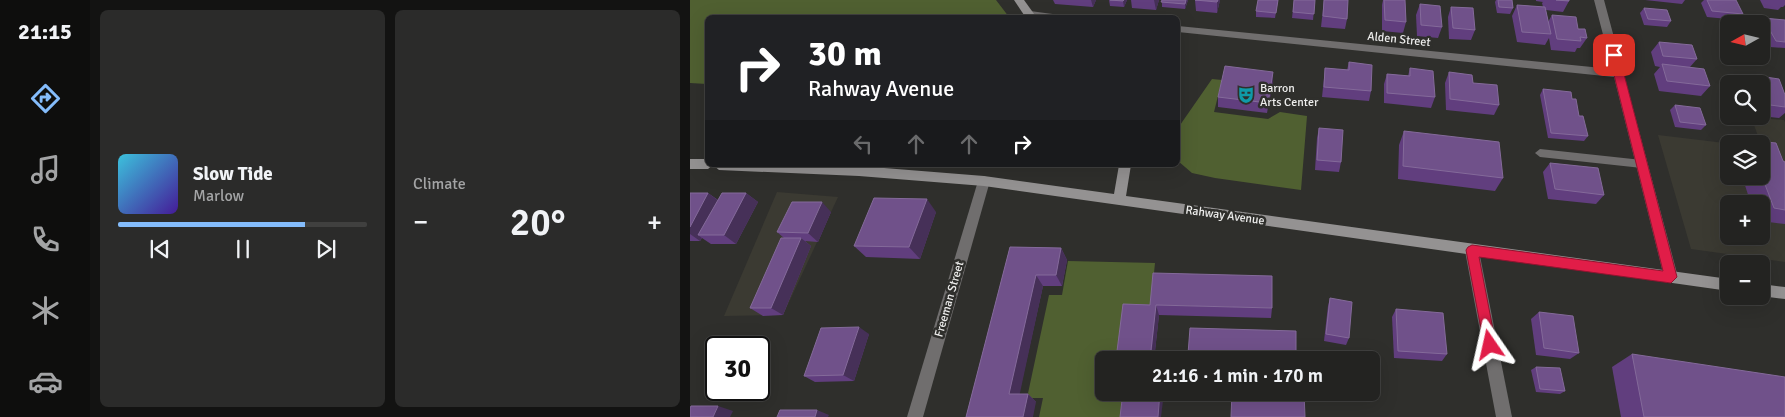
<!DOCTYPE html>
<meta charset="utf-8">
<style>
body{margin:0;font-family:Signika,sans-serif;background:#2b2b2a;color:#f1f3f6;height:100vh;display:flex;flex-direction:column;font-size:19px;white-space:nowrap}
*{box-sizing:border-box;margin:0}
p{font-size:16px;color:#a3a4a5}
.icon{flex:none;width:28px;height:28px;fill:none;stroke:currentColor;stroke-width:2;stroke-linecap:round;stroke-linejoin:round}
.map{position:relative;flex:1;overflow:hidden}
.drawer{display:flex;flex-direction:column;gap:10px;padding:10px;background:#131312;width:600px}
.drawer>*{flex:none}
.banner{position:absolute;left:15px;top:15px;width:475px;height:152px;border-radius:8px;box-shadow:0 5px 20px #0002,0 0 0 1px #40403f;background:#202124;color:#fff;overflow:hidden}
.needle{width:32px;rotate:262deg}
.controls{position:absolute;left:1030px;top:15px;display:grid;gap:10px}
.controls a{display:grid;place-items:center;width:50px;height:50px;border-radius:8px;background:#232321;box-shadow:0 5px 20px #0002,0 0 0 1px #40403f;font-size:25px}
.speed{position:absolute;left:15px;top:336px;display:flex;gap:10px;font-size:25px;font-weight:700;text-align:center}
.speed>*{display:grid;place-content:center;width:65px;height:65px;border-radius:50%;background:#232321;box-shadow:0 5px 20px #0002,0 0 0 1px #40403f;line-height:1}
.speed .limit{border:2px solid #111;border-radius:8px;background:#fff;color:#111}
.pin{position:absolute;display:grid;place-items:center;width:42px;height:42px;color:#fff;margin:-21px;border-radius:10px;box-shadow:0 2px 8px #0006}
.me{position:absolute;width:55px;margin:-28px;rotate:349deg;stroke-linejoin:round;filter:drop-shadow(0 0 4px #0008)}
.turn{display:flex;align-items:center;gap:18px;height:105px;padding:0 20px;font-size:22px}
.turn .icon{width:65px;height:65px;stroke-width:2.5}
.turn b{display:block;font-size:35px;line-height:42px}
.lanes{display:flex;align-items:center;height:48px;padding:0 20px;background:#0003;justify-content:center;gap:25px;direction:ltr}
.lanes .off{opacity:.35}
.big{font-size:38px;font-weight:600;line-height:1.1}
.drawer .card{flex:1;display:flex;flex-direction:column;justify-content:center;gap:8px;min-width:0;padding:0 18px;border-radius:8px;background:#2b2b2a}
.song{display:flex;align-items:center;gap:15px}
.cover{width:60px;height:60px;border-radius:8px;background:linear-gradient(135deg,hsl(190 70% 55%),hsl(260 70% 35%))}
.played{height:5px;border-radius:2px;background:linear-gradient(90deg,#84bcfb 75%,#40403f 75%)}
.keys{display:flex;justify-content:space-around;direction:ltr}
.heat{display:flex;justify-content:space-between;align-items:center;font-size:28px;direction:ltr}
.drawer .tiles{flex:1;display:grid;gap:10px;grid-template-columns:repeat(2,1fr)}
.trip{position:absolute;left:405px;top:351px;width:285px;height:50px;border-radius:8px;background:#232321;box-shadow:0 5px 20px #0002,0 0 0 1px #40403f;font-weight:600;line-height:50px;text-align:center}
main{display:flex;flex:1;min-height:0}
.menu{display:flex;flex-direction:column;width:90px;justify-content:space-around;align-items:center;background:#0e0e0d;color:#a3a4a5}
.menu .icon{width:35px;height:35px}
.menu .on{color:#84bcfb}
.menu b{font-size:22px;color:#f1f3f6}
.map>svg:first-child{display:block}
.built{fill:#3b3a32;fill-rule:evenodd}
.green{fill:#506031}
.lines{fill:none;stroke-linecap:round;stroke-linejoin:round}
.lane{fill:#706e6e;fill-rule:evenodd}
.street{fill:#706e6e;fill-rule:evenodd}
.secondary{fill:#949292;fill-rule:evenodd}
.wall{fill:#613e7e}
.shaded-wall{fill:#463058}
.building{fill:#70518a;stroke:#846a9a}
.route{fill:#e11d48;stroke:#92132f}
.labels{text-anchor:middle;stroke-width:5;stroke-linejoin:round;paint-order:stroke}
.street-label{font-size:12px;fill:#eeeeed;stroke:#2f2f2c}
.poi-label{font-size:12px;fill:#eeeeed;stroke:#2f2f2c;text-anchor:start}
</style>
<main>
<nav class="menu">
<b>21:15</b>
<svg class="icon on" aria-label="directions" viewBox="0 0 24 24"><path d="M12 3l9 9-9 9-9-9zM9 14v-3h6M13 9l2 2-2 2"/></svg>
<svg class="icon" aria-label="music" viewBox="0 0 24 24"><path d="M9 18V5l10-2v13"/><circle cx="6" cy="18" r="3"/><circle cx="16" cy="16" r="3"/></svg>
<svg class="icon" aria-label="phone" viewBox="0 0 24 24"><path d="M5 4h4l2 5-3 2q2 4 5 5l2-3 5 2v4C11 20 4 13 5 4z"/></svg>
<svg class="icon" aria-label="climate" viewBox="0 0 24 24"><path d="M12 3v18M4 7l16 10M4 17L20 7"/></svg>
<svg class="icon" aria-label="car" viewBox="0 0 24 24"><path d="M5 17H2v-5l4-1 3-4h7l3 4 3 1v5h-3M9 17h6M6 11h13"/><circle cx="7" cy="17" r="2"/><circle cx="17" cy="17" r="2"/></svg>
</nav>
<section class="drawer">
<div class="tiles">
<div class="card">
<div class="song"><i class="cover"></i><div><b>Slow Tide</b><p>Marlow</p></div></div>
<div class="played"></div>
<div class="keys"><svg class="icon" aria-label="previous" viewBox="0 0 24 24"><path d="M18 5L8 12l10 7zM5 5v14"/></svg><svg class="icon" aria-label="pause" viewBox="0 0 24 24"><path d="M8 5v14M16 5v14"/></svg><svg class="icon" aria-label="next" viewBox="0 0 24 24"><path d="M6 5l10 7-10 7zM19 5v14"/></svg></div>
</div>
<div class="card"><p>Climate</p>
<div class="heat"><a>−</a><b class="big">20°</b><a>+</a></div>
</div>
</div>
</section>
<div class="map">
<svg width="1095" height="417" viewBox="0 0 1095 417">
<rect width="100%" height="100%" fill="#2f2f2c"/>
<g class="built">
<path d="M1061,117L1094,120L1095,122V262L1001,249L968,135L1043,144H1039V176H1071V144ZM1039,204H1071V236H1039Z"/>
<polygon points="87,192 148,197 93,315 34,316"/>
</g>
<g class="green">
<polygon points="0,0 306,0 319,17 18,18 17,84 0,83"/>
<polygon points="522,79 532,80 524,112 578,119 590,112 617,116 611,190 525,178 502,173 488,161 488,128"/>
<polygon points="378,261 465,263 460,313 430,360 414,360 414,392 437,393 434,417 349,417 353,398 337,398 359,295 372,295"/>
</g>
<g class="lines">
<polygon class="lane" points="850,149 952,160 957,164 952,168 850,157 845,153"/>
<g class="street">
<polygon points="904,0 914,0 988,277 986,281 981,283 976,281 974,277 924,77 488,32 488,26 922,69"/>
<polygon points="340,11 370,15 375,18 336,16 336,12"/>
<polygon points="294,176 298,178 300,181 233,417 217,417 288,181 290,178"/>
<polygon points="782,245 787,247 789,251 822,417 806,417 775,251 777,247"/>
</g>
<g class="secondary">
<polygon points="324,0 334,0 347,18 336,18"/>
<polygon points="0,159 18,159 18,165 169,166 294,176 424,194 429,165 441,165 436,196 1039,279 1039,291 294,186 169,176 29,170 23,165 18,169 0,169"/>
<polygon points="1071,284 1095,287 1095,299 1071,296"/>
</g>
</g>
<g class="wall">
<polygon points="363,0 406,0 403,7 365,4"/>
<polygon points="419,0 437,0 434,7 420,6"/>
<polygon points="441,0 469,0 466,10 442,8"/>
<polygon points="472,0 498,0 495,9 472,7"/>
<polygon points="505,0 530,0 527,13 506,11"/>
<polygon points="588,0 585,18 566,17 566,11"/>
<polygon points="604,0 625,0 623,20 602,18"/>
<polygon points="634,0 658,0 657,19 655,29 631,27"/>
<polygon points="693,0 715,0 716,22 713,33 692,31 692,5"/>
<polygon points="806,0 822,0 823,8 820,14 807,13 805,2"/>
<polygon points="846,0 879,0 879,1 873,12 856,10 858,22 862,15 888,29 897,38 890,48 887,48 885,52 861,50 859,38 855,45 827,42 822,16 827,5 853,7 852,3 853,2 846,1"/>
<polygon points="955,0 995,0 992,4"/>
<polygon points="1014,0 1042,0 1053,14 1048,20 1017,17 1011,3"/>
<polygon points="1070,0 1095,0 1095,5 1093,7 1091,7 1088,10 1074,8"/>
<polygon points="730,4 752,27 748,38 727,36 726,15"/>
<polygon points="761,7 785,30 781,40 759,39 758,17"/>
<polygon points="954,8 981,21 977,27 954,25 950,13"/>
<polygon points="1073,18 1095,20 1095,48 1080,47 1071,31 1071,24 1067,24"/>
<polygon points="969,42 1007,59 1000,67 1020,86 1011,96 969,91 964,74 970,67 965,66 961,52"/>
<polygon points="659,62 681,91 679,101 632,97 634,78 635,68 657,70"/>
<polygon points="720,68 745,97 741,108 694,103 694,84 697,74 718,76"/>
<polygon points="583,72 583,82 577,113 528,107 528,97"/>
<polygon points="759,72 783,83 809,105 804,115 756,110 755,83"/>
<polygon points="1062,75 1095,95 1095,113 1089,118 1071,116 1071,84 1054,84"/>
<polygon points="853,89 882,99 898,136 894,141 858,138 850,95"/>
<polygon points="985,105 1016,125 1011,130 985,127 980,110"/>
<polygon points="629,128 651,162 649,172 625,170 627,138"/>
<polygon points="714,131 813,178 805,191 708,179 709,145"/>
<polygon points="1065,141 1086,143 1093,161 1095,162 1095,224 1071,221 1071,204 1061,204 1052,176 1071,176 1071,144 1062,144"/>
<polygon points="860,163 914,195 906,204 858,199 853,172"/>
<polygon points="0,193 18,193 28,200 56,193 68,202 46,244 21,244 12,238 10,241 0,241"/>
<polygon points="141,212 128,242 115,241 121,246 93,315 73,316 60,308 94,238 87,232"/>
<polygon points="246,212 230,259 176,257 164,246"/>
<polygon points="320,247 371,248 377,260 372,286 353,286 329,394 338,394 346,402 276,417"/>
<polygon points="640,298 659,338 656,345 634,341 638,306"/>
<polygon points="433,304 582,308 581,318 469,315 464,360 473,360 427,360"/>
<polygon points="706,309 757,354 752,361 704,358 702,317"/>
<polygon points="849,312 889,353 880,359 846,355 841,319"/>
<polygon points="179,334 164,381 125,382 114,376"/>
<polygon points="498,354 606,357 606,360 499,360"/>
<polygon points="942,354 1095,417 931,417 922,367"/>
<polygon points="846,367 875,391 870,394 846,392 841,370"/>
</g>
<g class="shaded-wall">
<polygon points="401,0 406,0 403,7"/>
<polygon points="434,0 437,0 434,7 433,1"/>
<polygon points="464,0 469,0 466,10"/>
<polygon points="496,0 498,0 495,9 495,4"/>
<polygon points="528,0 530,0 527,13 527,2"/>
<polygon points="583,72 583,82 577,113 578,103"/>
<polygon points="18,193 30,202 8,235 12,238 10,241 0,234 0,227"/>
<polygon points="56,193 68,202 46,244 34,235"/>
<polygon points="237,199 246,212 230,259 219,247"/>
<polygon points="132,202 141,212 128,242 118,233"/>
<polygon points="111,238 121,246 93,315 81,308"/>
<polygon points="371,248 377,260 372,286 366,275"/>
<polygon points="346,275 353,286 328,402 319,394"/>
<polygon points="466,305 469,315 464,360 461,360"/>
<polygon points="169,327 179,334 164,381 153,375"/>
<polygon points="470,392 474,392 471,417 468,417"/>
<polygon points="338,394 346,402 343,417 333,417"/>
<polygon points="28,406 43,411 40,417 23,417"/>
<polygon points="127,410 139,415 138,417 125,417"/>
</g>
<g class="building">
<polygon points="420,0 434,0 433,1"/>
<polygon points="472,0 496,0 495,4 471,2"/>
<polygon points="505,0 528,0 527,2"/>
<polygon points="568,0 588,0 586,13 566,11"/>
<polygon points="604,0 625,0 624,14 603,12"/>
<polygon points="634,0 658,0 657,19 633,16"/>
<polygon points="694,0 715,0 716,22 695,20"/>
<polygon points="808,0 822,0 823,8 809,7"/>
<polygon points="866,0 879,0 879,1"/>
<polygon points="1017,0 1046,0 1053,14 1022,11"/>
<polygon points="730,4 750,6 752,27 731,25"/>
<polygon points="827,5 855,7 861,34 832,32"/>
<polygon points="761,7 783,8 785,30 763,28"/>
<polygon points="954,8 977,10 981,21 958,19"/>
<polygon points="862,15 886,17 888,29 895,29 897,38 890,37 891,41 867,39"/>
<polygon points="1073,18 1095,20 1095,42 1086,41"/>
<polygon points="969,42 1002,45 1007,59 973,56"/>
<polygon points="659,62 682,65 681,91 634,87 635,68 659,70"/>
<polygon points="972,64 1014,69 1020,86 977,81"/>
<polygon points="535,66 583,72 578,103 528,97"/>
<polygon points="720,68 743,71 745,97 697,93 697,74 720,76"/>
<polygon points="759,72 782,75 783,83 807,85 809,105 760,99"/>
<polygon points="1062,75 1089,79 1095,95 1095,107 1073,104 1071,99 1071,84 1066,84"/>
<polygon points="853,89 881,92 882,99 886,99 889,116 893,116 898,136 861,133"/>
<polygon points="985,105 1010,108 1016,125 990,122"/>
<polygon points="629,128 653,130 651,162 627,160"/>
<polygon points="714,131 809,142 813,178 713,166"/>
<polygon points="1065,141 1086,143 1093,161 1095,162 1095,210 1084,208 1071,174 1071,158 1072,158 1071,144 1067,144"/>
<polygon points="860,163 908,168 914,195 865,189"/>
<polygon points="0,193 18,193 0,227"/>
<polygon points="32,193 56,193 34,235 8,235"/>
<polygon points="184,198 237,199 219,247 164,246"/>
<polygon points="102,202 132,202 118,233 87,232"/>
<polygon points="91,238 111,238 81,308 60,308"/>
<polygon points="320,247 371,248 366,275 346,275 319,394 338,394 333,417 276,417"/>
<polygon points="463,273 582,276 582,308 466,305 460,359 473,360 437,360 438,359 426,359 433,304 460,305"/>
<polygon points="640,298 662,302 659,338 636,334"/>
<polygon points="706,309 753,313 757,354 708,351"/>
<polygon points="849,312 883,316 889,353 854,348"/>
<polygon points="169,327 153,375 114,376 131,328"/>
<polygon points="500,328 606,331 606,357 498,354"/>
<polygon points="942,354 1095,377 1095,417 954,417"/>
<polygon points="846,367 870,368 875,391 850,389"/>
<polygon points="433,392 470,392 468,417 430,417"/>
<polygon points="542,392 614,392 615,417 541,417"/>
<polygon points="1,406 28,406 23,417 0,417 0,408"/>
<polygon points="90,410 127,410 125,417 87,417"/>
</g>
<polygon class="route" points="924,52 929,55 987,277 981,283 789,257 806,345 804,350 800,352 795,350 776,250 778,247 782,245 973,271 919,55"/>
<defs>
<g id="theatre-bare" transform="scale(1.35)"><path d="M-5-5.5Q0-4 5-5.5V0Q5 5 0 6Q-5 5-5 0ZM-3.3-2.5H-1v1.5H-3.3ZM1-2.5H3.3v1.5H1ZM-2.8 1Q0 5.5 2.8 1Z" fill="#0f9aa8" stroke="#2f2f2c" stroke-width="2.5" paint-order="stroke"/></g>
</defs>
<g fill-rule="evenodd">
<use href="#theatre-bare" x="556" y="95"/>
</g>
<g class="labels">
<g class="street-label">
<text transform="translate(709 39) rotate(6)" y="4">Alden Street</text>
<text transform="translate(535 215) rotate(8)" y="4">Rahway Avenue</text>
<text transform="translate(259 299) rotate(-74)" y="4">Freeman Street</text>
</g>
<g class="poi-label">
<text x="570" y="92">Barron<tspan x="570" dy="14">Arts Center</tspan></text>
</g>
</g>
</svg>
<div class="controls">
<a><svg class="needle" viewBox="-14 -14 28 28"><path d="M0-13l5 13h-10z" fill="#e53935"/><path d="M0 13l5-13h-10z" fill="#a3a4a5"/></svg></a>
<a><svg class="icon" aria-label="search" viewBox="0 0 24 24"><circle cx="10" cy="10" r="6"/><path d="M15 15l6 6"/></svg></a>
<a><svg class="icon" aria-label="layers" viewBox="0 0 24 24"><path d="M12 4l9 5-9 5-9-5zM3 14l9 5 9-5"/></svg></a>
<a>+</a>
<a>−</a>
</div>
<div class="speed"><div class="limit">30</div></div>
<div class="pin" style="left:924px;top:55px;background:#d93025"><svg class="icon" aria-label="arrive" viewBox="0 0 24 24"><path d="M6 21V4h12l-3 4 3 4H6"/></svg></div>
<svg class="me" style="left:800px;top:345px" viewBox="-20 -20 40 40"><path d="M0-17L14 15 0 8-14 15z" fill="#e11d48" stroke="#fff" stroke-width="4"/></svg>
<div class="trip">21:16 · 1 min · 170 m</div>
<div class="banner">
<div class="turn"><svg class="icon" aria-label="right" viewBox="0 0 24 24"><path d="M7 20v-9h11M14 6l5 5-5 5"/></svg><div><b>30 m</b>Rahway Avenue</div></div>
<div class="lanes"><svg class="icon off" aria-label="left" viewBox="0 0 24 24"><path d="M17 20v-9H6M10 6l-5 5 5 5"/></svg><svg class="icon off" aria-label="ahead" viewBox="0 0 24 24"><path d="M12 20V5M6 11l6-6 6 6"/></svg><svg class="icon off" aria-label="ahead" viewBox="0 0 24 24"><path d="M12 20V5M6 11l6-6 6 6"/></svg><svg class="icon" aria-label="right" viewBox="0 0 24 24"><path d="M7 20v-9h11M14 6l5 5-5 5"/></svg></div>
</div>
</div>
</main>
